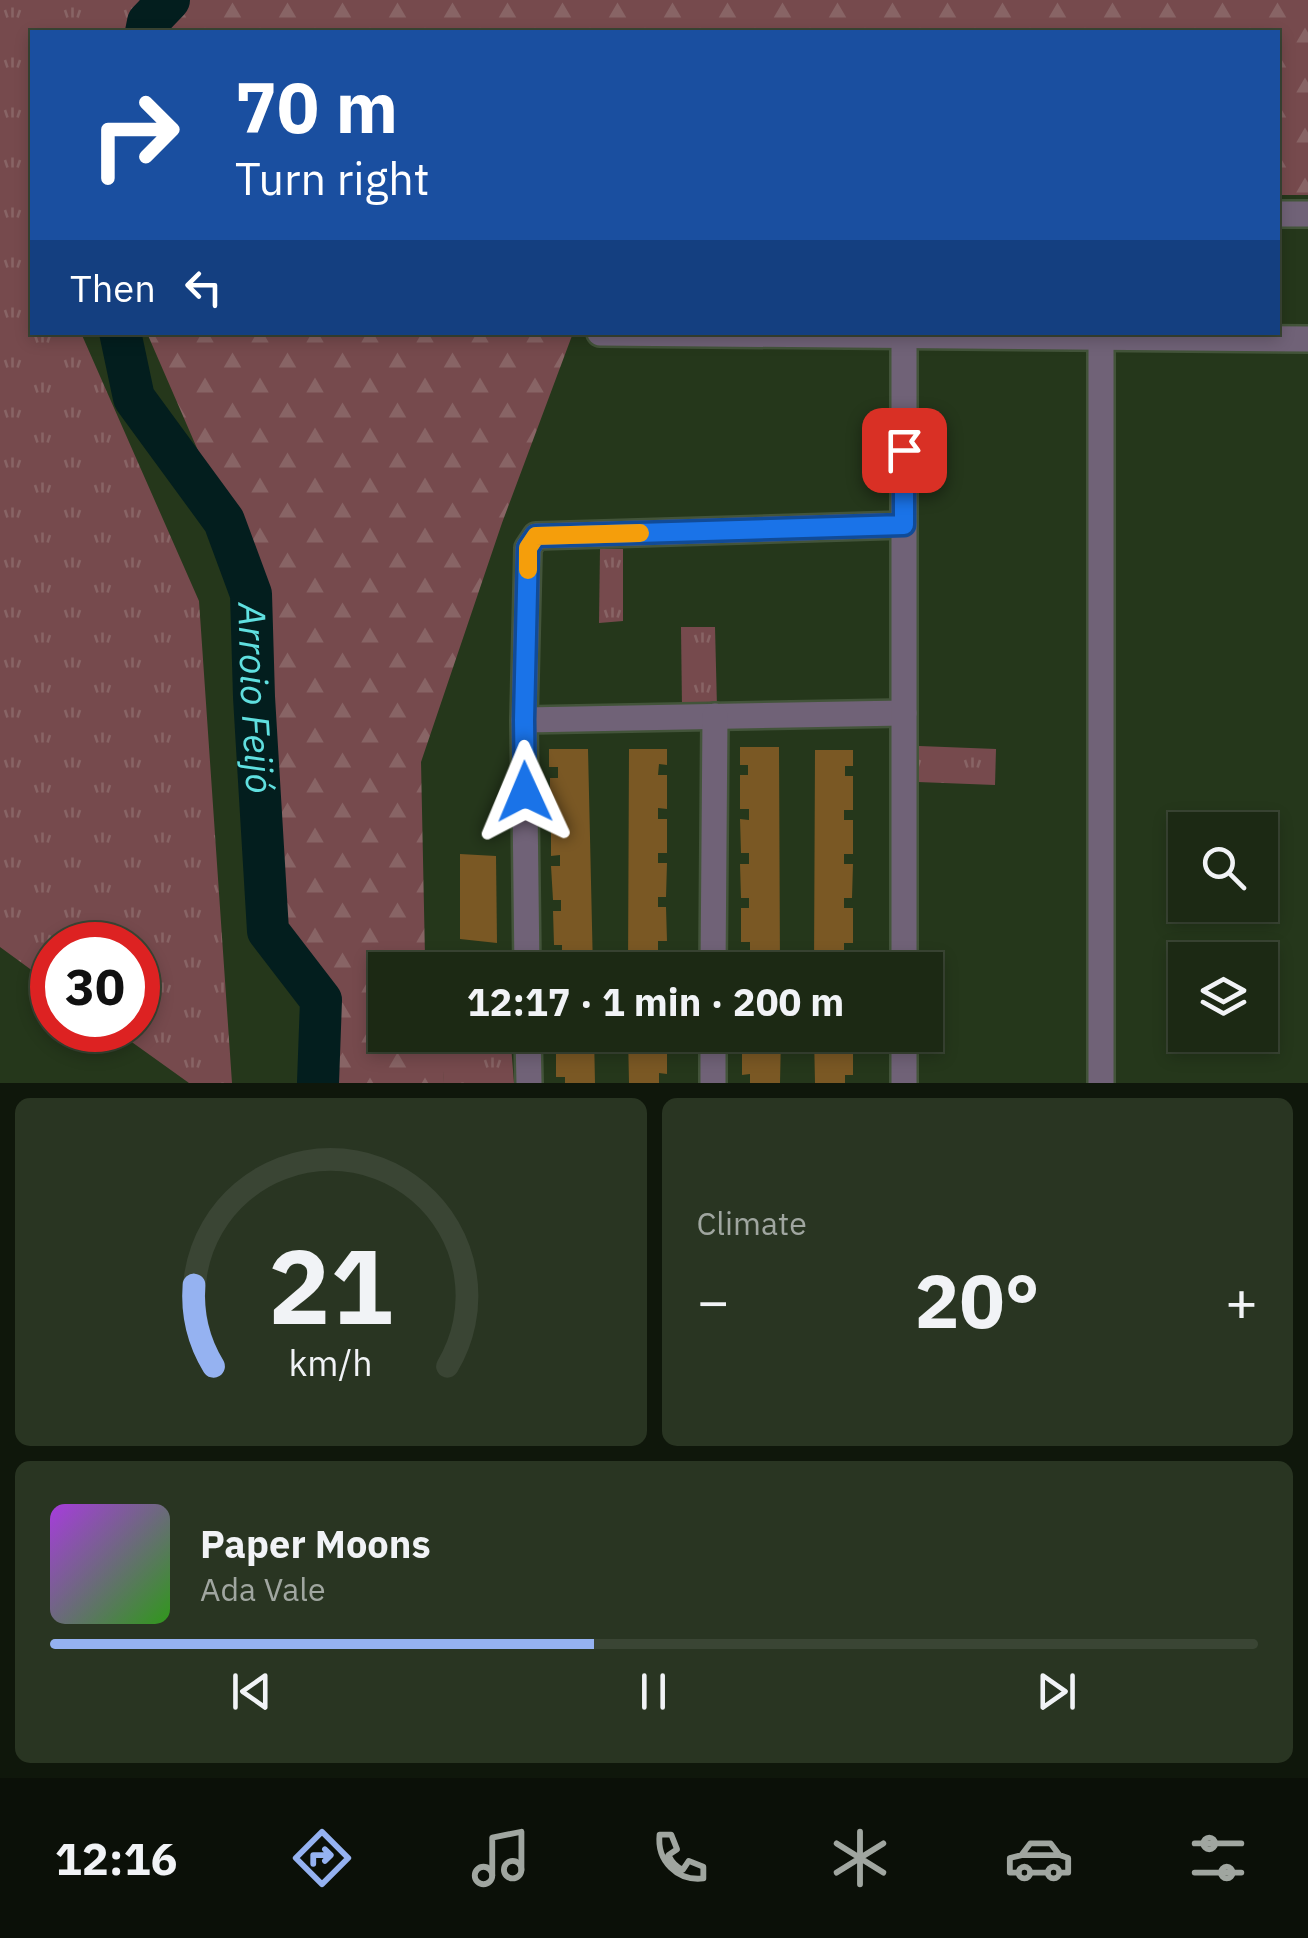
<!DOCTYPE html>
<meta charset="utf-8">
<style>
body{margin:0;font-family:"IBM Plex Sans",sans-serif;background:#293522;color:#f1f3f6;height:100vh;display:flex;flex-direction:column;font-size:38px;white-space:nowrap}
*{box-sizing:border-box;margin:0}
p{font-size:32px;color:#a0a6a0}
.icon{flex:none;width:55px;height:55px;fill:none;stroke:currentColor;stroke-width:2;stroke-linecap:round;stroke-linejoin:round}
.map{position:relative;height:1083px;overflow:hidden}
.details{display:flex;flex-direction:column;gap:15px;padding:15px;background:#0f170b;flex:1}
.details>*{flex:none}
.top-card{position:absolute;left:30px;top:30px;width:1250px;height:305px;border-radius:0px;box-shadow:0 5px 15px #0003,0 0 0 2px #3a4534;background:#1a4fa0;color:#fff;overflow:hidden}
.fabs{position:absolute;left:1168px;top:812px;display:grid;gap:20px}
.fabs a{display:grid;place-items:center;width:110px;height:110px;border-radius:0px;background:#1c2914;box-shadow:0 5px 15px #0003,0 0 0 2px #3a4534;font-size:50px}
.speed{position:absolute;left:30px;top:922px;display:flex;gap:20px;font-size:50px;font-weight:700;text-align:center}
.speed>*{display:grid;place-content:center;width:130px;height:130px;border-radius:50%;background:#1c2914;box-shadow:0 5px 15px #0003,0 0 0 2px #3a4534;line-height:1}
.speed .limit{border:15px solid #d22;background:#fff;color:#111}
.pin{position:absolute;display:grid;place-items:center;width:85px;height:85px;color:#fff;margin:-42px;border-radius:20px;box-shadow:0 5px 15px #0006}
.me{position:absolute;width:110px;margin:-55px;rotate:359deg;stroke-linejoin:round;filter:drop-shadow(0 0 8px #0008)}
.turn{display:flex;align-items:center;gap:35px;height:210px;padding:0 40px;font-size:45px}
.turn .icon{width:130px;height:130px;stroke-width:2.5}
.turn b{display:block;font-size:70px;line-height:85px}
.then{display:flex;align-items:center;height:95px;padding:0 40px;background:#0003;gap:20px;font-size:38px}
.big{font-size:75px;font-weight:700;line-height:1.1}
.details .card{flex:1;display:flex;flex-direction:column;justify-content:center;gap:15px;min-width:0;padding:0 35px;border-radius:15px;background:#293522}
.details .dial{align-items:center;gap:0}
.dial svg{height:260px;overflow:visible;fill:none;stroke:#3a4534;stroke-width:7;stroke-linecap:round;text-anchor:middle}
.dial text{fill:#f1f3f6;stroke:none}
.song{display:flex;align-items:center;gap:30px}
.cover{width:120px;height:120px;border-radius:15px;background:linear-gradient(135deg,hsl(280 70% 55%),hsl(110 70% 35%))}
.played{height:10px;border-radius:5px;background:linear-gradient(90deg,#95b2f1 45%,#3a4534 45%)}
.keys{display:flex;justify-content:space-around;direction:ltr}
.heat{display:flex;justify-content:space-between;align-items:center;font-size:55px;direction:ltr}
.details .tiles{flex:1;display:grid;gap:15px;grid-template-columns:1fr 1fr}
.card:last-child{grid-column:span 2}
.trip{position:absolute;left:368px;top:952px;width:575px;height:100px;border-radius:0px;background:#1c2914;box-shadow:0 5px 15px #0003,0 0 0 2px #3a4534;font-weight:700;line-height:100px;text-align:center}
.dock{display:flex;height:160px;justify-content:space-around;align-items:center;background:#0b1008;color:#a0a6a0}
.dock .icon{width:70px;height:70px}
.dock .current{color:#95b2f1}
.dock b{font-size:45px;color:#f1f3f6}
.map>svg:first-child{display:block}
.grass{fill:url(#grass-tufts)}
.forest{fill:url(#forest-firs)}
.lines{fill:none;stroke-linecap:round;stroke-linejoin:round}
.river{stroke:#031e1e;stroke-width:42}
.building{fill:#7a5824}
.minor-casing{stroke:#43543a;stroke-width:30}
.minor{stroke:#706277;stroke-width:25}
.route-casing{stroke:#114b97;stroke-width:25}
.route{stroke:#1a73e8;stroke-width:18}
.slow{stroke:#f59e0b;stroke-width:18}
.labels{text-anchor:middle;stroke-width:10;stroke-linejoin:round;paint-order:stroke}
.water-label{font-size:38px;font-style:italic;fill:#60e0e0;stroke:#1b2d11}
</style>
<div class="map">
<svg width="1308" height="1083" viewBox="0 0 1308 1083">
<defs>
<pattern id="grass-tufts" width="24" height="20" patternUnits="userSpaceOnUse" patternTransform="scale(2.5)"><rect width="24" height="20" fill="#764a4d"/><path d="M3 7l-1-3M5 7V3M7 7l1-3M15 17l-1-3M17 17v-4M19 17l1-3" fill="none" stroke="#886465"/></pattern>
<pattern id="forest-firs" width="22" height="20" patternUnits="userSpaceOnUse" patternTransform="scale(2.5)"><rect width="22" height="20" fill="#764a4d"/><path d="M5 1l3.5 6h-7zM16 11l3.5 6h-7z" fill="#886465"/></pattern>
</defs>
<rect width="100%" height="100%" fill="#25371b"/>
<g class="grass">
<polygon points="0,0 140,0 129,32 32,32 32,332 81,333 199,601 232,1083 189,1083 115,1030 138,1030 138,945 52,945 52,985 0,947"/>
<polygon points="600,549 623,549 623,621 599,623"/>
<polygon points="681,627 715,627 717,708 682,708"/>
<polygon points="919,746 996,749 995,785 918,782"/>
<polygon points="440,1035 492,1035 492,1043 511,1045 514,1083 444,1083"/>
</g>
<g class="forest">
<polygon points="185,0 1308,0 1308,195 1278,195 1278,32 155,32"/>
<polygon points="147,333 573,333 502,523 421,762 425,957 427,970 385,970 385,1035 440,1035 443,1052 444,1083 329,1083 331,1002 279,929 262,598"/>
</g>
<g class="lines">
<g class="river">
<polyline points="146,32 148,22 169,0"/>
<path id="s1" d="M120,332L134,398L224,521L251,594L254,697L268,931L321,1000L318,1083"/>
</g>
</g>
<g class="building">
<polygon points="740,747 779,747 780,970 742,970 742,953 750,953 750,942 741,942 741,908 749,908 749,898 741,898 740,864 749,864 749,853 741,853 740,819 749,820 749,809 740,809 740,775 748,775 748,765 740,765"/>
<polygon points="549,749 588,749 593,970 554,970 554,955 562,955 562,945 554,945 553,911 561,911 561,900 553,900 551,866 560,866 560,855 551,856 551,822 559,822 559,811 550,812 550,778 558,778 558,767 549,767"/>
<polygon points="629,749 667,749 667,765 659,764 658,775 667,775 667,809 658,808 658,819 667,819 667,853 658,853 658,863 667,863 666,897 658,897 658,907 666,907 667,941 658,941 658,952 667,952 667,970 628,970"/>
<polygon points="815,750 853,750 853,766 845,766 845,776 853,776 853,810 844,810 844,820 853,820 853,854 844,854 844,864 853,864 852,898 844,898 844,908 853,908 853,943 844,943 844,953 853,953 852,970 814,970"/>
<polygon points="460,854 496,856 497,943 460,939"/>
<polygon points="564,1035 594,1035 595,1083 565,1083 565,1077 556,1077 556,1044 564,1043"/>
<polygon points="628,1035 658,1035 658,1041 667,1041 667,1074 659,1073 659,1083 629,1083"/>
<polygon points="750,1035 781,1035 780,1083 750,1083 750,1074 742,1075 742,1041 750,1041"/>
<polygon points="814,1035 844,1035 844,1042 853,1042 853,1075 845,1075 845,1083 815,1083"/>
</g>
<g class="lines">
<g class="minor-casing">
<g id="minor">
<polyline points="1278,214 1308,214"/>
<polyline points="600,333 1308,339"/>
<polyline points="1101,338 1101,1083"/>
<polyline points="524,720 904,713"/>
<polyline points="527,970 524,720 528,548 536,536 904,525"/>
<polyline points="713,970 715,716"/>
<polyline points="904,970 904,337"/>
<polyline points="528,1035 529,1083"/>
<polyline points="713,1083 713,1035"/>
<polyline points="904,1083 904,1035"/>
</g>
</g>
<use href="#minor" class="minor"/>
</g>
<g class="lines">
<g class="route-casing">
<polyline id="route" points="525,792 524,720 528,548 536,536 904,525 904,450"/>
</g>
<use href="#route" class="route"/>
<polyline class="slow" points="528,570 528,548 536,536 640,533"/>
</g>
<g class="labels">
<g class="water-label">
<text dy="13" stroke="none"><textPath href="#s1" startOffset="402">Arroio Feijó</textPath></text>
</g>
</g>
</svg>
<div class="fabs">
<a><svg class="icon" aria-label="search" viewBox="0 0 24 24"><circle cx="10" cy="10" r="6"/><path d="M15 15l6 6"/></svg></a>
<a><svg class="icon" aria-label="layers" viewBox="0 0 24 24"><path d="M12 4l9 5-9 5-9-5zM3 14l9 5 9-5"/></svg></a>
</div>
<div class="speed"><div class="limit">30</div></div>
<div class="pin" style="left:904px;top:450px;background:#d93025"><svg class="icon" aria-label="arrive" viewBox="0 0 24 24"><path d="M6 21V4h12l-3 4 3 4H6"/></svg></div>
<svg class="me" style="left:525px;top:792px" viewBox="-20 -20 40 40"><path d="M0-17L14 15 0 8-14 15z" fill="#1a73e8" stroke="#fff" stroke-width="4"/></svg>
<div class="trip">12:17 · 1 min · 200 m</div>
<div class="top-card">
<div class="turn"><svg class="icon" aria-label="right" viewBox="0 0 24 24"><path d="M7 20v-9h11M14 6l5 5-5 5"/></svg><div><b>70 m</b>Turn right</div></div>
<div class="then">Then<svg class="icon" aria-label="left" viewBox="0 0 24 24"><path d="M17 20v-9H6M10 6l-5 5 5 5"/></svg></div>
</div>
</div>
<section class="details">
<div class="tiles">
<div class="card dial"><svg viewBox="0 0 100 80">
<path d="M14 69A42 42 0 1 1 86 69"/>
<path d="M14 69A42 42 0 0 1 8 44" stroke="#95b2f1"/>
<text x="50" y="56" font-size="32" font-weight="700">21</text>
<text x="50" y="72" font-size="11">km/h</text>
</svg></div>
<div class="card"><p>Climate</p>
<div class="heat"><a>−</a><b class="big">20°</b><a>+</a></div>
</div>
<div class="card">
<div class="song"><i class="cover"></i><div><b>Paper Moons</b><p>Ada Vale</p></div></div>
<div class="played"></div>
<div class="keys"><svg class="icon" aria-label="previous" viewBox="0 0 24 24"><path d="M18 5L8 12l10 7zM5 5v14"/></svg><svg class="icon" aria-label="pause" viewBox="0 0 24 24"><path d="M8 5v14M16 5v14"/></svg><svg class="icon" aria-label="next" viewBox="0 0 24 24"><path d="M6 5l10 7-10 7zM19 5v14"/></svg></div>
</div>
</div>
</section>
<nav class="dock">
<b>12:16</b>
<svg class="icon current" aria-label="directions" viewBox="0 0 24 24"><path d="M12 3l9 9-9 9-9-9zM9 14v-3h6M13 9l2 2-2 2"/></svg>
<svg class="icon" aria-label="music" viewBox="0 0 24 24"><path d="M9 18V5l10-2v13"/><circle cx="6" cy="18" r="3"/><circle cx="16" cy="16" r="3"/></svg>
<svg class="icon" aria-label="phone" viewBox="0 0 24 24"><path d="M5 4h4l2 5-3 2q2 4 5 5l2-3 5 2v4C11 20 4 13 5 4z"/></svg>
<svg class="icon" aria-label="climate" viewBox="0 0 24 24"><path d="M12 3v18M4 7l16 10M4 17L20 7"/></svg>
<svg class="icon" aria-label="car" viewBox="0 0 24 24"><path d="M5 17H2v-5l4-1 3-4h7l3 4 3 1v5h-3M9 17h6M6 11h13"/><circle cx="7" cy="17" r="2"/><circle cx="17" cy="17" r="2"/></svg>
<svg class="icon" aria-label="filters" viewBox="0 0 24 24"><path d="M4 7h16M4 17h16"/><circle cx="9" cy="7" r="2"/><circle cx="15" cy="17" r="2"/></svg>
</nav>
